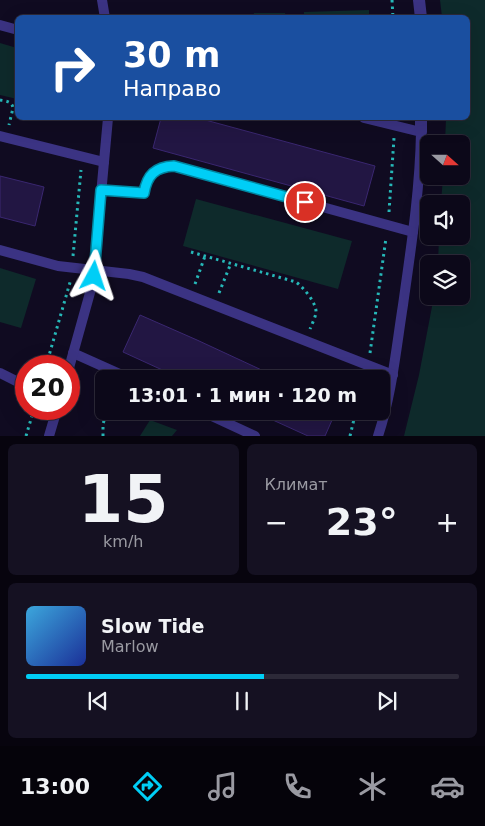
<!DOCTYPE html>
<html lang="ru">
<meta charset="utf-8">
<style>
body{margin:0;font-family:"DejaVu Sans",sans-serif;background:#151122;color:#f1f3f6;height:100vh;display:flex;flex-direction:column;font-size:19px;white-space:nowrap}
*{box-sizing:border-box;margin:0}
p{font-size:16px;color:#9a9aa2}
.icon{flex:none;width:28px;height:28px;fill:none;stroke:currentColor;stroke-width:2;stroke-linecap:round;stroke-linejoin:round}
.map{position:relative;height:436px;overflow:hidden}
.sheet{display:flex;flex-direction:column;gap:8px;padding:8px;background:#07040e;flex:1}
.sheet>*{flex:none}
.guide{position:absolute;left:15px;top:15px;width:455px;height:105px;border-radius:8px;box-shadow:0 5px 20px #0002,0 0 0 1px #2c2938;background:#1a4fa0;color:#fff;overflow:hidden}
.needle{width:32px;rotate:111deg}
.fabs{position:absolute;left:420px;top:135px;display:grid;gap:10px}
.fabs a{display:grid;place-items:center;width:50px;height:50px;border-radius:8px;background:#0c0819;box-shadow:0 5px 20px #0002,0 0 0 1px #2c2938;font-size:25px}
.speed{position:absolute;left:15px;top:355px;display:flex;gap:10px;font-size:25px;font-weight:700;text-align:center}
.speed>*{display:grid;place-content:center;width:65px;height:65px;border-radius:50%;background:#0c0819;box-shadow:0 5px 20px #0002,0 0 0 1px #2c2938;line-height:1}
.speed .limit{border:8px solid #d22;background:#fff;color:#111}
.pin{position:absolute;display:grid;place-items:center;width:42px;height:42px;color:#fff;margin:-21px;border:2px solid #fff;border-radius:50%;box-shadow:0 1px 5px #0007}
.me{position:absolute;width:55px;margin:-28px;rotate:5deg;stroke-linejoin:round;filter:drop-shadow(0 0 4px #0008)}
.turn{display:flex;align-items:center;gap:18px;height:105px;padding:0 25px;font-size:22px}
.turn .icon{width:65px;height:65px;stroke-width:2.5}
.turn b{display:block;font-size:35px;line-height:42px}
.big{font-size:38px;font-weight:600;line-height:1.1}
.sheet .tile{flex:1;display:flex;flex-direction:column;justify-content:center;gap:8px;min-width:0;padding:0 18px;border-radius:8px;background:#151122}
.sheet .dial{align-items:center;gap:0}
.dial b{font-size:65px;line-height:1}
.song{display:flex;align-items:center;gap:15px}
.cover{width:60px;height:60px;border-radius:8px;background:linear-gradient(135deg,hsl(200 70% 55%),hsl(230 70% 35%))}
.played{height:5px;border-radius:2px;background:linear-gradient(90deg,#00cef6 55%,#2c2938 55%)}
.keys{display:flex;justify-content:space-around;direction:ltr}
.heat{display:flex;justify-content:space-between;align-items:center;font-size:28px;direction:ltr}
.sheet .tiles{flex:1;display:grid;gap:8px;grid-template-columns:1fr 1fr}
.tile:last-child{grid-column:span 2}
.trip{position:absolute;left:95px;top:370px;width:295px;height:50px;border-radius:8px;background:#0c0819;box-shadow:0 5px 20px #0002,0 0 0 1px #2c2938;font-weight:600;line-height:50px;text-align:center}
.tabs{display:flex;height:80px;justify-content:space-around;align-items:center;background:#05030a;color:#9a9aa2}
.tabs .icon{width:35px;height:35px}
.tabs .current{color:#00cef6}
.tabs b{font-size:22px;color:#f1f3f6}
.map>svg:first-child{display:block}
.green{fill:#0e2a2b}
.building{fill:#221643;stroke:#3a2770}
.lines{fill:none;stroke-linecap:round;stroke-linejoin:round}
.path{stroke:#26b8b8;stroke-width:3;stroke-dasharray:2.5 4;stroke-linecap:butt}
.service{stroke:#3b3383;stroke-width:10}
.minor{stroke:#3b3383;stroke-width:12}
.route-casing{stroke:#0086a0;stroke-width:12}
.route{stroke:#00cef6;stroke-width:9}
</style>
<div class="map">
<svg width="485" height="436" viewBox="0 0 485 436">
<rect width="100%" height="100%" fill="#100b21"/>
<g class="green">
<polygon points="440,0 485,0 485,436 404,436 419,375 434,296 461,296 461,264 438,264 439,236 461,236 461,204 441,204 443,176 461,176 461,144 445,144 446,118 468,118 468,18 442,17"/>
<polygon points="369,10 369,17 304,17 304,12"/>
<polygon points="254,13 285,13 286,17 253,17"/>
<polygon points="238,14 238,17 168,17 169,15"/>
<polygon points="0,43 17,48 17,99 0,95"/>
<polygon points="196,199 352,241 338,289 183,246"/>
<polygon points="0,268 36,279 21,328 0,322"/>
<polygon points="150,420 177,430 172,436 140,436"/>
</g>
<g class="building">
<polygon points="161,118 198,118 375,166 364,206 153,148"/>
<polygon points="0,176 44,187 35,226 0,217"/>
<polygon points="140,315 197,340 281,379 182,379 123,352"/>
<polygon points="253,411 336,411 325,436 308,436"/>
</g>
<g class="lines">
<g class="path">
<polyline points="392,0 393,18"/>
<path d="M0,100C5,101 12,101 13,108L9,125"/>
<polyline points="389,212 394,138"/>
<path d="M191,252L296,282C303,287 317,303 316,313C315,318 312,324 310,329"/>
<polyline points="73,256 81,170"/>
<polyline points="195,284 205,256"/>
<polyline points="219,293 231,263"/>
<polyline points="370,353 386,238"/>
<polyline points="46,366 71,279"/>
<polyline points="26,436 34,409"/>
<polyline points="103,436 103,424 107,411"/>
<polyline points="350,436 356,411"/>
</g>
<g class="service">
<polyline points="102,0 105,18"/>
<polyline points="0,25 18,30"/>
<path d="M364,118L421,132C420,190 411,248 403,305C396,349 392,394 378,436"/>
<polyline points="0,136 104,162"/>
<path d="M101,190L144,193C147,175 156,167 174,166L413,232"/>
<polyline points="0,250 58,266 129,274 143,277 393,375"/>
<polyline points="73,353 131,379"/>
<polyline points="69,368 93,282 108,118"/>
<polyline points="0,373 26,386"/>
<polyline points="201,411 255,436"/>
<polyline points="49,436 57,409"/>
</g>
<g class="minor">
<polyline points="419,0 421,18"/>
<polyline points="421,132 421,118"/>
</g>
</g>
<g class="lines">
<g class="route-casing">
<path id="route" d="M94,276L101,190L144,193C147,175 155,167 174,166L305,202"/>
</g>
<use href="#route" class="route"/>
</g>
</svg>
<div class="fabs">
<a><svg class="needle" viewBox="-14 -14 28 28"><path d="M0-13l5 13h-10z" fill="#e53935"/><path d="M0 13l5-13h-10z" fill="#9a9aa2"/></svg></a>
<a><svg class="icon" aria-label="sound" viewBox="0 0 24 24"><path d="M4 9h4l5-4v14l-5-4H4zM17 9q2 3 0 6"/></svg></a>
<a><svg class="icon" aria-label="layers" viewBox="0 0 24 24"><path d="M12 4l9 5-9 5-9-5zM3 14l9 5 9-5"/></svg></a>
</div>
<div class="speed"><div class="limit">20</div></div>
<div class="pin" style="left:305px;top:202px;background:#d93025"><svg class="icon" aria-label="arrive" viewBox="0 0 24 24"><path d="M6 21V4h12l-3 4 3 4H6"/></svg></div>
<svg class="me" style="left:94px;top:276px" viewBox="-20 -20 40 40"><path d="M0-17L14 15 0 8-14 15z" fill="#00cef6" stroke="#fff" stroke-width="4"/></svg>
<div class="trip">13:01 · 1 мин · 120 m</div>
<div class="guide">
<div class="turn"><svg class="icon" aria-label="right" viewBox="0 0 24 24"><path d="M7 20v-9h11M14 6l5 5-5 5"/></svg><div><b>30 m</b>Направо</div></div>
</div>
</div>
<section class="sheet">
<div class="tiles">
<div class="tile dial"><b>15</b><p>km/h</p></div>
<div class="tile"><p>Климат</p>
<div class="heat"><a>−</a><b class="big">23°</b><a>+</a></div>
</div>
<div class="tile">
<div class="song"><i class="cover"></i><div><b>Slow Tide</b><p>Marlow</p></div></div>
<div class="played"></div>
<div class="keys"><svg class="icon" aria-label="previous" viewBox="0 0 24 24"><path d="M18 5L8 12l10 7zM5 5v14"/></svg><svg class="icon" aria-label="pause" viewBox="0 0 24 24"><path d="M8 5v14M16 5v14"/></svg><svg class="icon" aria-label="next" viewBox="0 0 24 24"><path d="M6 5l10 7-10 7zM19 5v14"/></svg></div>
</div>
</div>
</section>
<nav class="tabs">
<b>13:00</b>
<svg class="icon current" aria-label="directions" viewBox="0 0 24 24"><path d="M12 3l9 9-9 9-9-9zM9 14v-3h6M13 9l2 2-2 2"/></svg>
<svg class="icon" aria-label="music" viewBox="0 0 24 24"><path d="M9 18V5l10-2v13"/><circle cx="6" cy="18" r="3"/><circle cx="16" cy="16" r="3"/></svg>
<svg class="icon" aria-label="phone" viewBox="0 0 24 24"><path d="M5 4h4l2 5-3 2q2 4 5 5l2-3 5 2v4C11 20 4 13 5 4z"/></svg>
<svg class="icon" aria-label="climate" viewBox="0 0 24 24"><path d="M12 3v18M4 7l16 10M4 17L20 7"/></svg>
<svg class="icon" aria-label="car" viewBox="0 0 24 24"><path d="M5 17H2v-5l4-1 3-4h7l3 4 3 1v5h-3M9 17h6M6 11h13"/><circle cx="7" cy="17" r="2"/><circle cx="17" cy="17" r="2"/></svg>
</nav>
